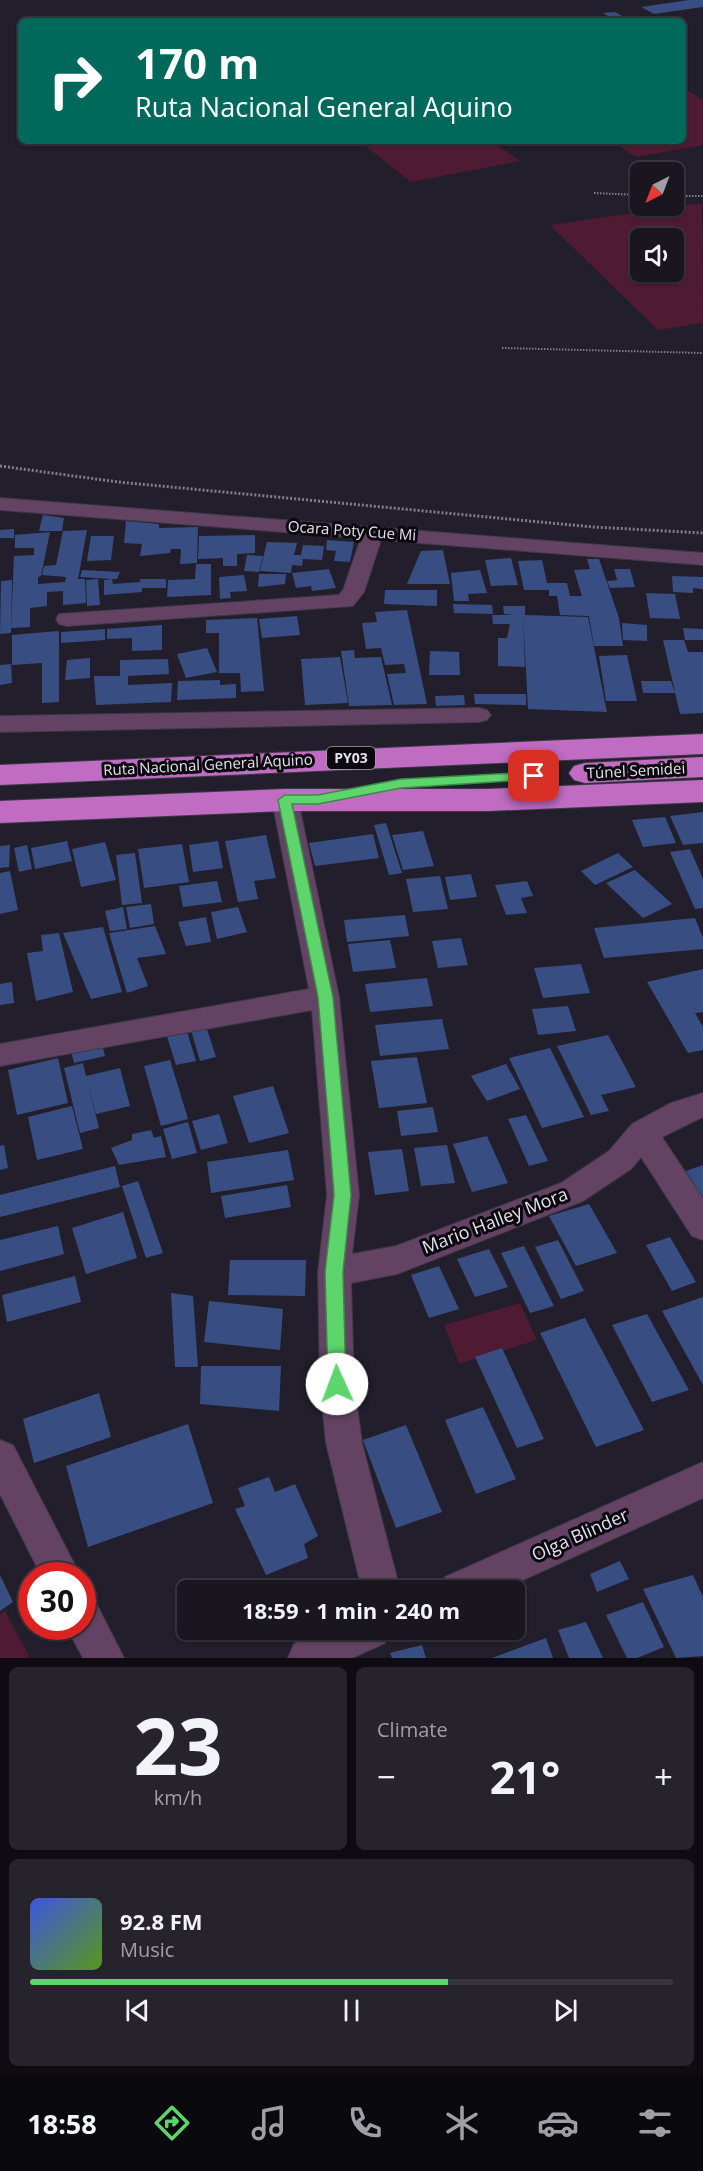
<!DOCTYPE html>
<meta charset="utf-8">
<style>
body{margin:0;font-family:"Open Sans",sans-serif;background:#27232d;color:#f1f3f6;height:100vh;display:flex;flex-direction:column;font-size:22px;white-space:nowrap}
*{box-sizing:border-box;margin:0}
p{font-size:20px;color:#9f9fa5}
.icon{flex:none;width:33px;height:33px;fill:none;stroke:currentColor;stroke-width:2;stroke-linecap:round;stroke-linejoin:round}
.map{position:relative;height:1658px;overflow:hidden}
.drawer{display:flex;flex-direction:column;gap:9px;padding:9px;background:#0e0c12;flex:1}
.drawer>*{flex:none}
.hud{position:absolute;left:18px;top:18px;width:668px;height:126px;border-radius:9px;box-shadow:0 2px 4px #0004,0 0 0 2px #38353e;background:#00695c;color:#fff;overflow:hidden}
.needle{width:39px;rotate:222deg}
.tools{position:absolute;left:630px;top:162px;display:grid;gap:12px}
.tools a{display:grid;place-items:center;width:54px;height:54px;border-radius:9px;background:#1a1620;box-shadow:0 2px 4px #0004,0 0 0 2px #38353e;font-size:30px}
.speed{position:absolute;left:18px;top:1562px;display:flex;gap:12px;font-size:30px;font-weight:700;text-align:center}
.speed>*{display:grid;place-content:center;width:78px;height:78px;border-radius:50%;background:#1a1620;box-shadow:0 2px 4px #0004,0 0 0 2px #38353e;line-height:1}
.speed .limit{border:9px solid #d22;background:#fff;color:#111}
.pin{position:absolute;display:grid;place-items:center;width:51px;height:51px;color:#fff;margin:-26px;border-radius:12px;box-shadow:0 3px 9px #0006}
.me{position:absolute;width:66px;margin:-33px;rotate:358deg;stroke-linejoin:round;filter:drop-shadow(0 0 4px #0008)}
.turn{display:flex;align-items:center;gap:21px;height:126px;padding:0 18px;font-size:27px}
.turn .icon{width:78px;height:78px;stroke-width:2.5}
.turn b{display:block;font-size:42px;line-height:51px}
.big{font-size:45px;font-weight:700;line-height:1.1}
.drawer .card{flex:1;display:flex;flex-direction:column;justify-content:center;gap:9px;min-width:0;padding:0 21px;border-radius:9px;background:#27232d}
.drawer .dial{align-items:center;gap:0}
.dial b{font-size:78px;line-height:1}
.song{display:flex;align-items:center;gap:18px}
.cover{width:72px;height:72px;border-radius:9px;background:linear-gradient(135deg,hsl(230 70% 55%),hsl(90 70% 35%))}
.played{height:6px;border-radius:3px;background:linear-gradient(90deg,#5ed56c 65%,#38353e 65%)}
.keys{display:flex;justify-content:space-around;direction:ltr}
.heat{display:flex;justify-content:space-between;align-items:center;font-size:33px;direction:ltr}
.drawer .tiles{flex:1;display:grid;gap:9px;grid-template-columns:1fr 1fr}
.card:last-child{grid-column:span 2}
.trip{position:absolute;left:177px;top:1580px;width:348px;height:60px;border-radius:9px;background:#1a1620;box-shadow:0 2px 4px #0004,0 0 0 2px #38353e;font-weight:700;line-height:60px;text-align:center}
.dock{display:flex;height:96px;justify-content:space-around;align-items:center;background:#0a090d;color:#9f9fa5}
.dock .icon{width:42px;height:42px}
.dock .on{color:#5ed56c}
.dock b{font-size:27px;color:#f1f3f6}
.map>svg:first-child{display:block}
.green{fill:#4f1b32;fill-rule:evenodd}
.building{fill:#384e82}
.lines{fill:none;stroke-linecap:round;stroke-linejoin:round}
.minor-casing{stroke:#3d3946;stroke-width:2}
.highway-casing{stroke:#3d3946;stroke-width:2}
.path-far1{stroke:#817e89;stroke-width:2;stroke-dasharray:1.5 1.5;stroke-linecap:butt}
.path{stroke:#817e89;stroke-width:3;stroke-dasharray:2 2;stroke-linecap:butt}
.minor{fill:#634264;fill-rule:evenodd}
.highway{fill:#bf6cc2;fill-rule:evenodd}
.route{fill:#5ed56c;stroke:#3d8a46;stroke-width:1.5}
.labels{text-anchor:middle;stroke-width:6;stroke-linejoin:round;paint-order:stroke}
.shield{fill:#0b090f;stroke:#a2a0a8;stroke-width:1.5}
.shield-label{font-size:14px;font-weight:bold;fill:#e3e1ea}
.street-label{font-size:15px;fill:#e3e1ea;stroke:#0b090f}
.near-street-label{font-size:18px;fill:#e3e1ea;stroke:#0b090f}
</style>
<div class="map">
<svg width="703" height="1658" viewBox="0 0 703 1658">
<rect width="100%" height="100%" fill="#221e2b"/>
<g class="green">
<polygon points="683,88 703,100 703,145 636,157 612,141 682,141"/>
<polygon points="359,141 491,141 520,161 411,182"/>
<path d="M702,203L703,323L658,330L550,225ZM640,238H674V272H640Z"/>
<polygon points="520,1303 537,1340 459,1364 444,1325"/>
<polygon points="5,1611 30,1658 0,1658 0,1614"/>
</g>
<g class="building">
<polygon points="689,0 703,0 703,7 654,14 641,7"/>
<polygon points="615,12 631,21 616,21 603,13"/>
<polygon points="43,515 64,518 62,531 39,531"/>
<polygon points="126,521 159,524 159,528 198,527 197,563 180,564 181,549 171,549 170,553 140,556 142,544 124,543"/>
<polygon points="14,529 14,538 0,538 0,530"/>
<polygon points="87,530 78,579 85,579 86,603 63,605 63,591 47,592 47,606 30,608 30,627 11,628 14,556 34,555 34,548 15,548 15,535 50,532 41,576 38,577 38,584 65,582 66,577 42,575 44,566 56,565 63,531"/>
<polygon points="255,535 255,553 237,554 237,566 223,566 223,558 198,559 199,536"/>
<polygon points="91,536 114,536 111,560 87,561"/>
<polygon points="327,540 354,542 350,562 334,561 336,551 326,550"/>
<polygon points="267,542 297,543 294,555 301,555 303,545 324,546 322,560 303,559 302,566 292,565 291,573 260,571"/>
<polygon points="443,550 450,584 407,584 421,551"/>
<polygon points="247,555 263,556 259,572 244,571"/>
<polygon points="511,558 518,585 491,586 485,560"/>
<polygon points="587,559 599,559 619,618 623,646 594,646 589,616 560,615 557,596 549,596 549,590 524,590 518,561 542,560 547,583 567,583 570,596 582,596 574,570 590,569"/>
<polygon points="196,564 211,564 211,595 167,597 168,580 195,579"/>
<polygon points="329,569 336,588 312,591 311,586 296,588 292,573"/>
<polygon points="614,569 630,569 635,587 610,588 607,581 617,580"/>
<polygon points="82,570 120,572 117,579 112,579 113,584 140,582 140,579 166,579 166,588 142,588 142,592 104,595 104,580 112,579 80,577"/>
<polygon points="480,570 487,593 468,594 469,601 454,601 451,573"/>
<polygon points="259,574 286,574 285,584 258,587"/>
<polygon points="244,575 247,591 230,592 231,598 220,599 219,577"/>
<polygon points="672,576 703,577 703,589 693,588 693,593 673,592"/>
<polygon points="98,579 100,605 87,606 86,580"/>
<polygon points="12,580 11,633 0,634 1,581"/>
<polygon points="385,590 437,590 437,606 384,604"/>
<polygon points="646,593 675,594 680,619 650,618"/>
<polygon points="453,604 492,605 493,614 454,613"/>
<polygon points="503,606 525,606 525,615 588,617 607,712 528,709 523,614 525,667 498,666 498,638 507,638 510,624 493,624 492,615 514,615 504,614"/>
<polygon points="407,610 427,704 394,705 387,674 406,673 404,664 385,665 381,648 366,649 362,623 377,622 375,612"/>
<polygon points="297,616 300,635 262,638 259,619"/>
<polygon points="257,618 264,691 241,692 240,673 219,673 219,633 206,633 206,620"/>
<polygon points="622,623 647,625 647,641 623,640"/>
<polygon points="162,625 162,650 132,651 132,638 107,639 107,629"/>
<polygon points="683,628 703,629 703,640 685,640"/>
<polygon points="105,629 105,640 61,643 61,632"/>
<polygon points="59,631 59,702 42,703 42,663 12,665 12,635"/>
<polygon points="663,640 684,640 688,652 703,652 703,713 680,714"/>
<polygon points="207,648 217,672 186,678 177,654"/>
<polygon points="354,650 355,658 381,657 392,705 349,706 341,651"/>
<polygon points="430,651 459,652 460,675 429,675"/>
<polygon points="627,655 637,701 606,701 599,656"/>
<polygon points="340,657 348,703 305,705 301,659"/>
<polygon points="90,658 90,678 65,680 67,660"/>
<polygon points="168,659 169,674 128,676 128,685 172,683 171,702 96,705 94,676 120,676 120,660"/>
<polygon points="11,664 12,683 0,685 0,665"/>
<polygon points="220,680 220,685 236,684 236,698 177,700 178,681"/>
<polygon points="641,681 671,681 675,693 643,693"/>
<polygon points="474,694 526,694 526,705 475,704"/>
<polygon points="464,695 465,705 436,706 435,696"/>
<polygon points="703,812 703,843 683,845 670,816"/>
<polygon points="665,817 676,843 643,847 632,820"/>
<polygon points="386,823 402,873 389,875 374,825"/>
<polygon points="423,831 434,866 403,870 392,835"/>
<polygon points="373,834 379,858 315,866 309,843"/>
<polygon points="266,835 276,878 254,881 258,899 238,902 225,841"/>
<polygon points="67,841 72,861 35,869 31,848"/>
<polygon points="218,841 223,868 193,872 189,845"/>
<polygon points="105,842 116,880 81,887 72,849"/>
<polygon points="182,844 189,882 144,888 138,849"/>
<polygon points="10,845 9,867 0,868 0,846"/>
<polygon points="27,845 32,869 19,872 14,848"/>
<polygon points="690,849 703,879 703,908 695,909 670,852"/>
<polygon points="135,853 142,903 122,905 116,855"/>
<polygon points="618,853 633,867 595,885 581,871"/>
<polygon points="635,870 672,904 643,918 606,883"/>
<polygon points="10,871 18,910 0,914 0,873"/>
<polygon points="471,874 477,897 450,900 445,877"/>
<polygon points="440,876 448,909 413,912 406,879"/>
<polygon points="217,881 222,902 183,907 179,886"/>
<polygon points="527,881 533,896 521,898 527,913 506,915 495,885"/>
<polygon points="151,904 154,924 130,928 126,907"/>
<polygon points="123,907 127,929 110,931 105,911"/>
<polygon points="238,907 247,932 217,939 211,912"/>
<polygon points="405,915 409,936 347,942 344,920"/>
<polygon points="206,917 211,942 186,946 178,922"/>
<polygon points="695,918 703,938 703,949 604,958 594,928"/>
<polygon points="155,926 166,954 137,958 148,986 127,993 109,933"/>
<polygon points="103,927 122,992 91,999 63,933"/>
<polygon points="59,933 73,992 36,1001 27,953 43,951 41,935"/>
<polygon points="461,938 468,965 438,968 432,941"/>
<polygon points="390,940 396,968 353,972 348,944"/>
<polygon points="581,964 590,993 543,998 534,968"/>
<polygon points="703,969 703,1012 695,1013 703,1027 703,1050 688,1053 647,982"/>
<polygon points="427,978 433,1006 370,1012 365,984"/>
<polygon points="12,982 14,1003 0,1005 0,984"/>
<polygon points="568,1006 576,1031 538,1035 532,1009"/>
<polygon points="442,1019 449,1049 380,1056 375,1025"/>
<polygon points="204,1020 216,1057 200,1061 189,1023"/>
<polygon points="185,1025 196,1061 176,1065 165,1030"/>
<polygon points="608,1035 636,1087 601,1095 609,1111 591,1115 557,1046"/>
<polygon points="100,1037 105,1056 74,1063 69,1044"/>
<polygon points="550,1048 584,1117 542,1128 509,1058"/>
<polygon points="417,1057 427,1103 379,1108 371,1061"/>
<polygon points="58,1058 68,1103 17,1115 8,1070"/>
<polygon points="170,1060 188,1119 161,1126 144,1066"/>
<polygon points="83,1063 86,1076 120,1068 130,1106 96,1114 87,1080 99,1128 80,1133 64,1068"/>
<polygon points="506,1064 520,1089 487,1101 471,1076"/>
<polygon points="273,1086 289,1133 249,1143 233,1096"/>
<polygon points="72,1106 83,1149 37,1160 28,1117"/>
<polygon points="433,1107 438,1132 401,1136 397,1111"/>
<polygon points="219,1114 228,1143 201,1150 192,1121"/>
<polygon points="526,1115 548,1161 529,1166 508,1119"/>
<polygon points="188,1122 197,1153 172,1159 163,1129"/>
<polygon points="151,1130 154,1138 161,1136 166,1157 119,1165 111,1148 132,1140 132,1134"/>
<polygon points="487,1136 508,1183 472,1192 453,1144"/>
<polygon points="4,1145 8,1168 0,1170 0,1146"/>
<polygon points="447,1145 455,1183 421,1186 414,1148"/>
<polygon points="402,1149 409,1191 375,1195 368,1152"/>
<polygon points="288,1150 294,1180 211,1193 207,1162"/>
<polygon points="703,1165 703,1199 686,1171"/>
<polygon points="115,1166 120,1187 0,1217 0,1195"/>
<polygon points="138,1181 163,1253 146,1258 122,1186"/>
<polygon points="287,1185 291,1207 225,1218 221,1196"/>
<polygon points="589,1204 617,1253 576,1266 549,1216"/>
<polygon points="123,1212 137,1258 86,1274 72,1228"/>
<polygon points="58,1226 64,1254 0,1271 0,1240"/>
<polygon points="670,1237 696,1282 672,1291 646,1245"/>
<polygon points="558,1240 584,1291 561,1299 535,1247"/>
<polygon points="524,1246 554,1306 530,1313 501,1253"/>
<polygon points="489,1249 508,1287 475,1297 457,1259"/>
<polygon points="230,1260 306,1260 305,1296 228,1295"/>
<polygon points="439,1266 459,1309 429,1318 411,1275"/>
<polygon points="75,1276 81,1302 7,1322 2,1295"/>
<polygon points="171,1293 193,1296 198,1367 175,1367"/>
<polygon points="703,1297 703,1385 662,1311"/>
<polygon points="209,1301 283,1309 280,1350 204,1342"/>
<polygon points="647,1314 689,1390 652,1402 612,1325"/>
<polygon points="585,1318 644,1430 596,1447 540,1333"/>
<polygon points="502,1348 544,1439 517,1448 475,1357"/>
<polygon points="201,1366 281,1366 279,1411 200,1404"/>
<polygon points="99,1393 111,1437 34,1463 23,1419"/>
<polygon points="483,1407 516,1479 476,1494 445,1420"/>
<polygon points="188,1424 213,1503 88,1547 66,1466"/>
<polygon points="406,1425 442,1512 396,1528 363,1440"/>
<polygon points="269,1477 275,1492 295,1484 318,1536 304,1544 308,1558 266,1575 235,1509 245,1506 238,1488"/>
<polygon points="620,1561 629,1579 597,1592 590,1574"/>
<polygon points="0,1575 13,1602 0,1611"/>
<polygon points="693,1575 703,1597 703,1656 676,1658 643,1589"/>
<polygon points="643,1602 664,1647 637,1658 627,1658 606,1615"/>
<polygon points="586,1622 603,1658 569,1658 558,1630"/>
<polygon points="546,1638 553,1658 492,1658"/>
<polygon points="422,1645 426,1658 392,1658 390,1653"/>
</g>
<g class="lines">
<g class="minor-casing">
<g id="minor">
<polygon points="0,498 703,553 703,565 381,540 364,592 353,606 67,626 59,624 56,619 59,614 339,595 343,590 361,538 0,510"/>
<polygon points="479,708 487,710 491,715 487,720 479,722 0,732 0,716"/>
<polygon points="285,792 294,794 298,800 339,997 359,1195 352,1254 396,1246 561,1183 609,1151 632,1124 671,1103 703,1093 703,1117 662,1137 703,1199 703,1240 692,1236 641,1157 631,1169 583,1201 397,1274 351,1283 354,1384 362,1443 400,1590 362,1590 326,1443 320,1384 318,1272 327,1195 312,1010 0,1066 0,1044 309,989 272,800 276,794"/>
<polygon points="0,1440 13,1445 80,1575 41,1575 0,1494"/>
<polygon points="703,1462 703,1498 501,1590 439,1590 445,1577"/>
<polygon points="82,1598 96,1603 124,1658 83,1658 66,1626 82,1626"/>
<polygon points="327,1629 390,1629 385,1643 352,1658 288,1658 294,1644"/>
</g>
</g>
<g class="highway-casing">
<g id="highway">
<polygon points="703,734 703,754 0,785 0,765"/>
<polygon points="703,757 703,777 585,783 574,780 569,773 574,766 585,763"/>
<polygon points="703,780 703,802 488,811 285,811 0,823 0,801 285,789 488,789"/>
</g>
</g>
<g class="path-far1">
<polyline points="594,193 640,195"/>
<polyline points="674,196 703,196"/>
<polyline points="502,348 703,353"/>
</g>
<polyline class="path" points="0,466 118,482 593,527 703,533"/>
<use href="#minor" class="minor"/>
<use href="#highway" class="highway"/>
</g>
<polygon class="route" points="534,772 539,773 541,776 539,779 401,788 318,804 292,804 333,997 351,1195 343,1272 346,1384 344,1390 337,1393 330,1390 328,1384 325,1272 334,1195 329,1129 318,997 278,800 285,795 318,795 401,779"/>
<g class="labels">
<rect class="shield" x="327" y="747" width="48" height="22" rx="4.5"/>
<g class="shield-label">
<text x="351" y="763">PY03</text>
</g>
<g class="street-label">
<text transform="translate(352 531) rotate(4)" y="5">Ocara Poty Cue Mi</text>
<text transform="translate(208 765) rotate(-3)" y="5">Ruta Nacional General Aquino</text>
<text transform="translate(636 771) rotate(-3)" y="5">Túnel Semidei</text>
</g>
<g class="near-street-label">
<text transform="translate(495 1221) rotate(-21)" y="6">Mario Halley Mora</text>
<text transform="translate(580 1535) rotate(-24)" y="6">Olga Blinder</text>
</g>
</g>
</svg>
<div class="tools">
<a><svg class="needle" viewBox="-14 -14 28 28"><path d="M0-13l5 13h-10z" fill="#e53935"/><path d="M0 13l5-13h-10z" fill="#9f9fa5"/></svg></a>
<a><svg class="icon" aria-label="sound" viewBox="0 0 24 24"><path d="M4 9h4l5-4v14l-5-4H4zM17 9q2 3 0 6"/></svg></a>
</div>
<div class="speed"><div class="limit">30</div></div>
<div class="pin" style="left:534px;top:776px;background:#d93025"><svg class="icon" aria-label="arrive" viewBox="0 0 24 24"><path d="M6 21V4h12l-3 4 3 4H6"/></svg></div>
<svg class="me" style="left:337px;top:1384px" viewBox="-20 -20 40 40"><circle r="19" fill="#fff"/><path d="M0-13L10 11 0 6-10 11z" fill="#5ed56c"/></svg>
<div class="trip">18:59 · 1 min · 240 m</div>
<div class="hud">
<div class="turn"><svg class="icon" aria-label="right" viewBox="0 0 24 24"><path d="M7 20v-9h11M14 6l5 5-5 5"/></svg><div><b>170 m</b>Ruta Nacional General Aquino</div></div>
</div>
</div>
<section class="drawer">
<div class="tiles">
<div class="card dial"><b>23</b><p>km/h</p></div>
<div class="card"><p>Climate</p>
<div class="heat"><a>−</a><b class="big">21°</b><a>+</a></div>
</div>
<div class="card">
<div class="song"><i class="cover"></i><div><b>92.8 FM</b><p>Music</p></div></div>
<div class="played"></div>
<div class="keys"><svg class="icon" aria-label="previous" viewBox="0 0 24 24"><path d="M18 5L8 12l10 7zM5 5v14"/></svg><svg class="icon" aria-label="pause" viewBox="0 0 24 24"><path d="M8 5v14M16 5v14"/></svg><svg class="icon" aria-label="next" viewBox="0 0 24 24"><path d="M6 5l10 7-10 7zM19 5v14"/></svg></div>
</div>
</div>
</section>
<nav class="dock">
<b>18:58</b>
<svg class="icon on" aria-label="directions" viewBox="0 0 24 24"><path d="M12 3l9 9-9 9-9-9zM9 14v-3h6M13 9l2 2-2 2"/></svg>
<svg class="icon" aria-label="music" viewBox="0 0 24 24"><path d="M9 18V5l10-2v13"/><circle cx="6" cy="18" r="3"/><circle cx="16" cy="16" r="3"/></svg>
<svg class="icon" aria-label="phone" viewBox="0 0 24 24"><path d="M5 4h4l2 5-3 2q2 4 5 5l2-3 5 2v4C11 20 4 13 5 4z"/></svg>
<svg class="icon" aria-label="climate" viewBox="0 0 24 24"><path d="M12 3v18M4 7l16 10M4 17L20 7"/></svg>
<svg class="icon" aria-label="car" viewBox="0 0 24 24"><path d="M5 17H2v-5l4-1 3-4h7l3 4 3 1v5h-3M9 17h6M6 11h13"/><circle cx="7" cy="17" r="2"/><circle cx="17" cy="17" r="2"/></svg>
<svg class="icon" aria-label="filters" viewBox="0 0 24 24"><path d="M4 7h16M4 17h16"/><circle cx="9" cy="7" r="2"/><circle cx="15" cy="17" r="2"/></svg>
</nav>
